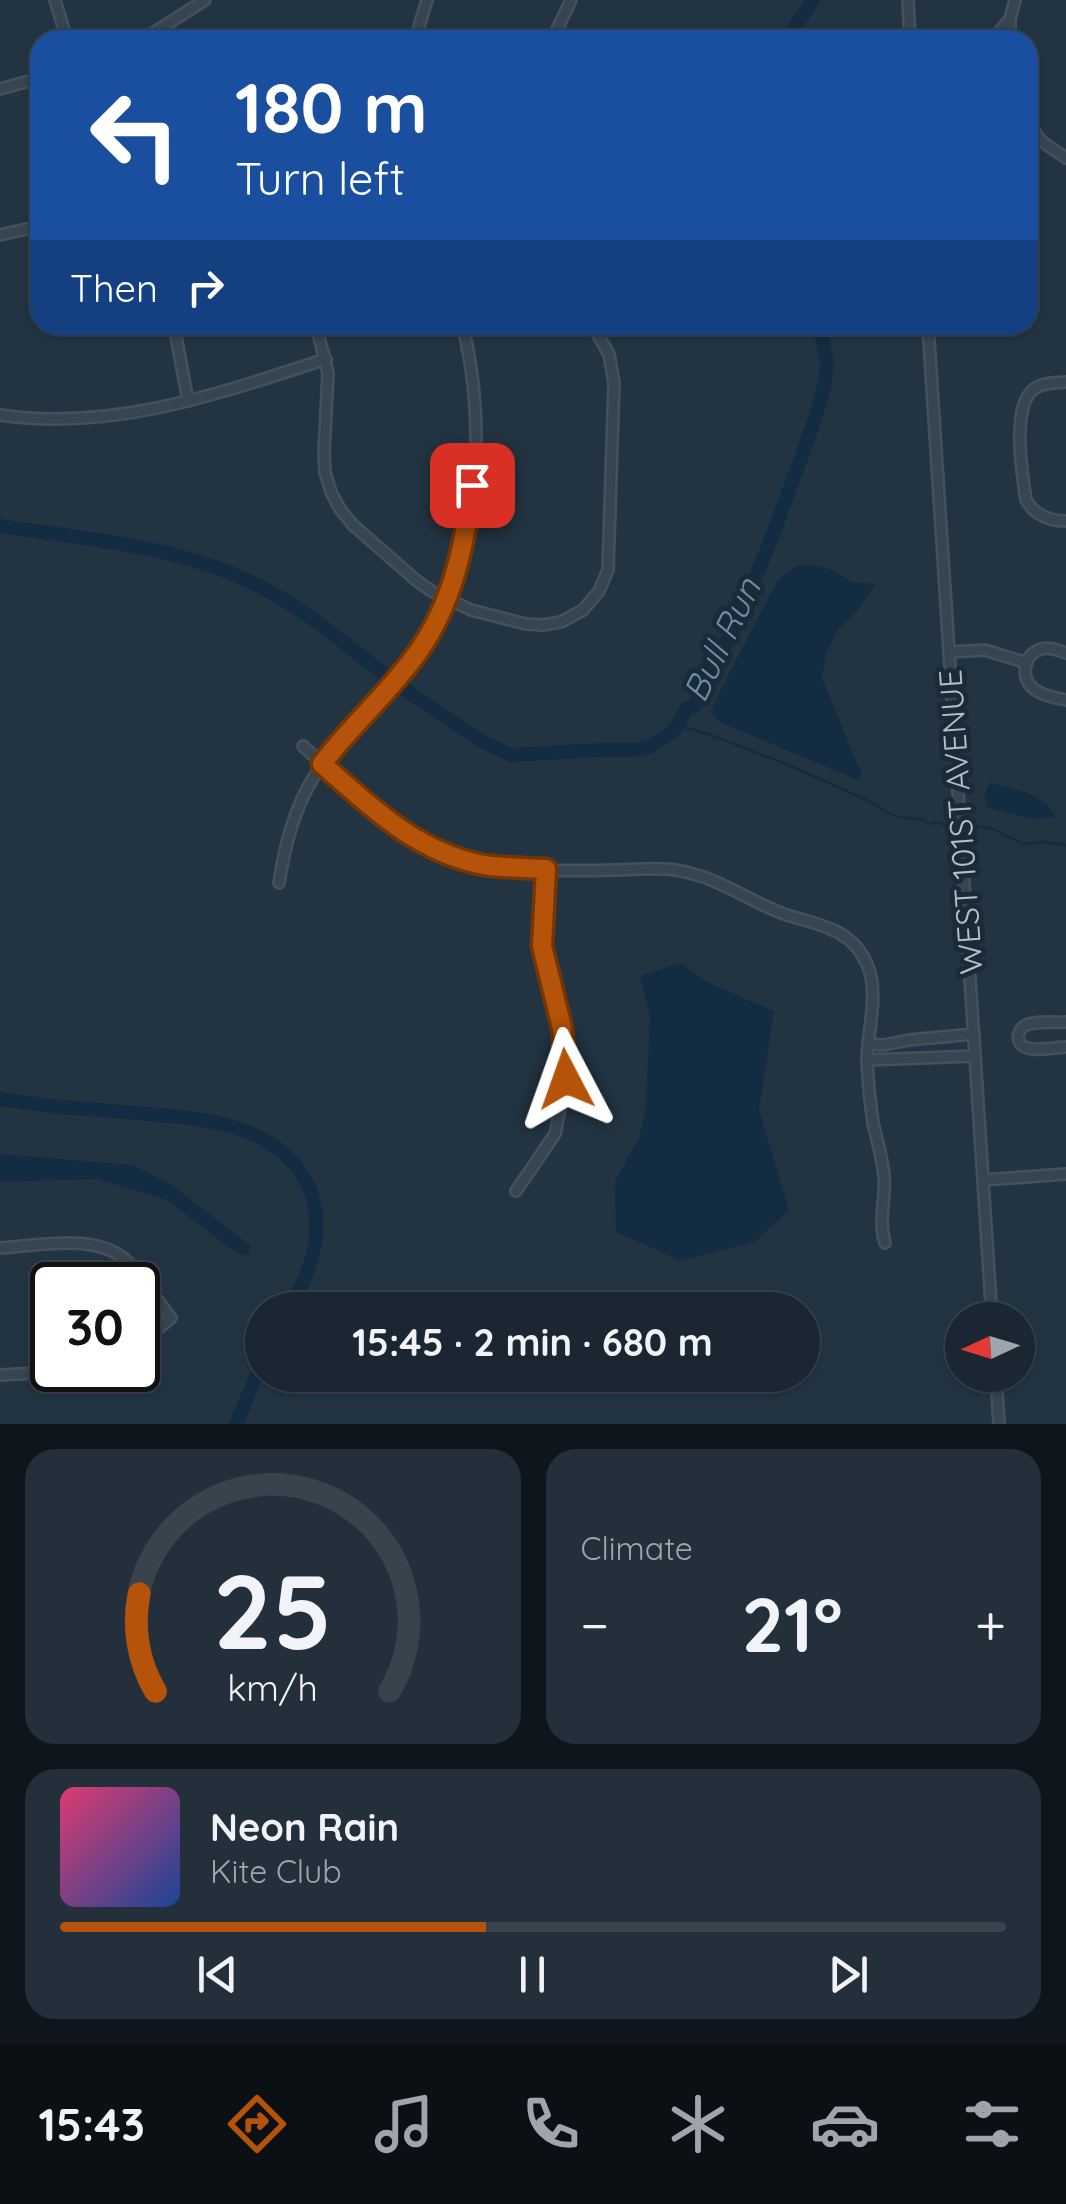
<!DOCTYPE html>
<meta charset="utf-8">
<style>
body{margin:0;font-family:Quicksand,sans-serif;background:#232f3a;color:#f1f3f6;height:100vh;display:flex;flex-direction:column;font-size:38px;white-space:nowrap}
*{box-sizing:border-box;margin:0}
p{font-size:32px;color:#9fa5ac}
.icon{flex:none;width:55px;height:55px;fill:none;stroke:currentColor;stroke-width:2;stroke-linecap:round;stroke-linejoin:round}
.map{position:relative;height:1424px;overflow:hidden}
.drawer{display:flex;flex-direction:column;gap:25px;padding:25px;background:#0e151c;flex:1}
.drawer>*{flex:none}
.banner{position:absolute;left:30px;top:30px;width:1008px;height:305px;border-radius:30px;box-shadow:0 2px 8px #0004,0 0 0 2px #38444d;background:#1a4fa0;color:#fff;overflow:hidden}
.needle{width:65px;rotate:266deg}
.tools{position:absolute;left:945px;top:1302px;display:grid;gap:20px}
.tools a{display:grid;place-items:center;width:90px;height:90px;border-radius:50%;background:#1a2732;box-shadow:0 2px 8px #0004,0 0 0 2px #38444d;font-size:50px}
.speed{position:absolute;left:30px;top:1262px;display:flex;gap:20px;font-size:50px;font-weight:700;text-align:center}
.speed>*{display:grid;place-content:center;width:130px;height:130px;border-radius:50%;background:#1a2732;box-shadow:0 2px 8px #0004,0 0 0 2px #38444d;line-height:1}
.speed .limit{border:5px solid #111;border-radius:15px;background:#fff;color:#111}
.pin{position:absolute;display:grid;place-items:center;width:85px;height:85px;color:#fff;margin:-42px;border-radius:20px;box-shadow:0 5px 15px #0006}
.me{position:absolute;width:110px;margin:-55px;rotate:356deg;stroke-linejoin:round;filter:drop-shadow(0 0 8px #0008)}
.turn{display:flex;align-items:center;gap:35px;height:210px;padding:0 40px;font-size:45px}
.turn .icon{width:130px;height:130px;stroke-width:2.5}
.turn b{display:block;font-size:70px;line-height:85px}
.then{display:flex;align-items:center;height:95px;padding:0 40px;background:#0003;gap:20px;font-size:38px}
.big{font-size:75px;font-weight:700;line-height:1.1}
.drawer .tile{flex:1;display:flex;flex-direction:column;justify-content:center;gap:15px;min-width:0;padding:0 35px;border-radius:30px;background:#232f3a}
.drawer .dial{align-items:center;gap:0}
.dial svg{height:260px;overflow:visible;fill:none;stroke:#38444d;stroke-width:7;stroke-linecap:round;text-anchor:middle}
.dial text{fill:#f1f3f6;stroke:none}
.song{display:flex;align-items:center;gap:30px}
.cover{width:120px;height:120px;border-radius:15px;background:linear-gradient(135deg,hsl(340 70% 55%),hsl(220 70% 35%))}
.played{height:10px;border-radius:5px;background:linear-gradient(90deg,#b45309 45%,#38444d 45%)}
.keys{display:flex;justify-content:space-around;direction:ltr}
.heat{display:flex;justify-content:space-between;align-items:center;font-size:55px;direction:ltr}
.drawer .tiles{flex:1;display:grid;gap:25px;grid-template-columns:1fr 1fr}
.tile:last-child{grid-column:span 2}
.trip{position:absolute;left:245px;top:1292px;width:575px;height:100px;border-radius:50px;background:#1a2732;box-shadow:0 2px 8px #0004,0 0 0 2px #38444d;font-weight:700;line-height:100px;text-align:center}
.dock{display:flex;height:160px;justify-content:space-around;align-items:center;background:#0a1014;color:#9fa5ac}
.dock .icon{width:70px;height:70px}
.dock .active{color:#b45309}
.dock b{font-size:45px;color:#f1f3f6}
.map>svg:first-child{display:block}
.water{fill:#142c41}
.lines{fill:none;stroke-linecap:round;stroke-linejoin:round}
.stream{stroke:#142c41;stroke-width:2.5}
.river{stroke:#142c41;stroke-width:14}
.minor-casing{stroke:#43515e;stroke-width:14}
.minor{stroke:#374551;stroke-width:9}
.route-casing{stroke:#753606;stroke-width:25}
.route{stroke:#b45309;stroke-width:18}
.labels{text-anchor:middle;stroke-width:10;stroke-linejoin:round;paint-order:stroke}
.street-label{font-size:32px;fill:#b3c0cc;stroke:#1c2a37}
.water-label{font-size:35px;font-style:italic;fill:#6990ae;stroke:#1c2a37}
</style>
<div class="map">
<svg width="1066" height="1424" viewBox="0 0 1066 1424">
<rect width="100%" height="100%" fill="#223442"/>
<g class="water">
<polygon points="810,565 834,570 852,583 869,583 875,585 856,612 838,630 826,653 822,678 862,775 858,780 719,722 712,713 716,699 778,580 796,566"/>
<path d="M991,783C1011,787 1047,796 1055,816C1032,824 1011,812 988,808C984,801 984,788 991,783Z"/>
<polygon points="681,963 707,982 774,1011 759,1110 789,1210 755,1242 681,1261 616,1232 615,1181 639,1138 646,1106 650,1015 640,976"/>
<polygon points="0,1154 133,1165 173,1186 250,1245 249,1256 236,1253 167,1200 97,1179 0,1182"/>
</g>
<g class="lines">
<g class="stream">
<polyline points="678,725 708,734 786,764 867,800 894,816 925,820 928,824 939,822 947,827 952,826"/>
<polyline points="970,825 993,829 1023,844 1042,842 1066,845"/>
</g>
<g class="river">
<polyline points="786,40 813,0"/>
<path d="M0,526C86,539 181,546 259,586C305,609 344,643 384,674"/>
<polyline points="404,689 483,742 511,755 600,750 635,750 649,747 671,733 678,725 686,709 694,706 708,686 712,669 737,623 774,532 815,419 824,387 827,362 821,332 817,325"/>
<path d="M0,1099C33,1104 66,1108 100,1110C143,1114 188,1115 230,1126C291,1143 328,1188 313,1253C308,1273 299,1292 289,1310"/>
<polyline points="236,1424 262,1363"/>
</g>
<g class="minor-casing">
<g id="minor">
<polyline points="55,0 67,40"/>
<polyline points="908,0 910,40"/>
<polyline points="1010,19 1010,40"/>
<polyline points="142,40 205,0"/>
<polyline points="415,40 427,0"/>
<polyline points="552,40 571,0"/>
<polyline points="992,40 1010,19 1015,0"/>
<polyline points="0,89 40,78"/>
<polyline points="1028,122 1041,141 1066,158"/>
<polyline points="0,235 40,226"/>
<polyline points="174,325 188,401"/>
<polyline points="316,325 328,373 324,452 325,472 331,492 340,509 353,525 417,581 433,592 471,610 526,624 542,625 561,622 583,610 599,591 608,570 614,383 609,354 592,325"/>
<polyline points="928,325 992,1320"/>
<path d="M1066,382C1056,383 1043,382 1034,389C1011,406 1022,473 1026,500C1035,515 1048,521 1066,521"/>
<path d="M0,415C112,432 221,393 326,359"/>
<polyline points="950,652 985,650 1027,663"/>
<path d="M1066,653C1058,650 1050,647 1041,649C1023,654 1020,678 1034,689C1043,696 1056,698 1066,700"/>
<path d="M303,746C347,786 391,836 448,855C500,873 560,871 614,870C634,870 655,867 675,870C721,877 746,901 787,915C820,925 852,929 867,964C880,994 867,1031 867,1062C868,1083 870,1103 873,1123C877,1140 882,1157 884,1175C886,1199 878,1220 885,1243"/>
<path d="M279,883C285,845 294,808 315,775C344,729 388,696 419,652C478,565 489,424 462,325"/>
<path d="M1066,1022C1055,1023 1034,1020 1024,1026C1020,1029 1017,1035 1019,1041C1024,1055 1054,1047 1066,1047"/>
<polyline points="868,1044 883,1045 909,1040 974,1034"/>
<polyline points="867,1060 975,1056"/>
<polyline points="983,1180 1066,1174"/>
<polyline points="516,1191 555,1134 566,1079 562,1028 542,946 545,869"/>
<path d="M0,1248C40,1246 97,1232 128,1262C144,1279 157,1300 171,1318L138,1345"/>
<polyline points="0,1375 90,1370"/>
<polyline points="996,1375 999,1424"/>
</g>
</g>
<use href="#minor" class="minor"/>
</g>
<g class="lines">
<g class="route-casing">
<path id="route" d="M472,485C465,544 453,603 418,652C390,692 352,724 322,764C371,807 417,853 484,865C504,868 525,868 546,869L542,946L562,1028L566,1079"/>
</g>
<use href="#route" class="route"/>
</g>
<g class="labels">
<g class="street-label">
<text transform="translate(961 822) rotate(-94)" y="11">WEST 101ST AVENUE</text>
</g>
<g class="water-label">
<text transform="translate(722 640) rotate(-64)" y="12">Bull Run</text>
</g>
</g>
</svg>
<div class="tools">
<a><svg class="needle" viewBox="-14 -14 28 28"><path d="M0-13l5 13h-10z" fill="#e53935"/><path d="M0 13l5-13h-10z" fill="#9fa5ac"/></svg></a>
</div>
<div class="speed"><div class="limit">30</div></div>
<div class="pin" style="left:472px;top:485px;background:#d93025"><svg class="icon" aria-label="arrive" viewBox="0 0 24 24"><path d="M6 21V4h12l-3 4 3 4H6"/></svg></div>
<svg class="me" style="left:566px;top:1079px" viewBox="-20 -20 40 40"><path d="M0-17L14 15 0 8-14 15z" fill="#b45309" stroke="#fff" stroke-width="4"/></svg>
<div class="trip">15:45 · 2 min · 680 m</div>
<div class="banner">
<div class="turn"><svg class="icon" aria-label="left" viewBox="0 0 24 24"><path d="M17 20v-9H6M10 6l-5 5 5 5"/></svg><div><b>180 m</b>Turn left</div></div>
<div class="then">Then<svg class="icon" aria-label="right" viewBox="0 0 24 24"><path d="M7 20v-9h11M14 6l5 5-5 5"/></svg></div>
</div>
</div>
<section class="drawer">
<div class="tiles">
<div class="tile dial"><svg viewBox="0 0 100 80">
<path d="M14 69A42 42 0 1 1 86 69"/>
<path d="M14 69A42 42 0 0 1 9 39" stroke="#b45309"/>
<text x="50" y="56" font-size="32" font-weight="700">25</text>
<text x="50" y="72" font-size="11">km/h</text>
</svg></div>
<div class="tile"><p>Climate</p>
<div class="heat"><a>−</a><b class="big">21°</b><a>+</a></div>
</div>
<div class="tile">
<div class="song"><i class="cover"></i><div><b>Neon Rain</b><p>Kite Club</p></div></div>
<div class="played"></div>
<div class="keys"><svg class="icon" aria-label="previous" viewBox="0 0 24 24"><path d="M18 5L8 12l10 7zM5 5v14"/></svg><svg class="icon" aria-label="pause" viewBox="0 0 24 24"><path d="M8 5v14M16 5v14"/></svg><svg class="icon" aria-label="next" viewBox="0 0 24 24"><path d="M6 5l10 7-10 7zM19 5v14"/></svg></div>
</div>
</div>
</section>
<nav class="dock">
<b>15:43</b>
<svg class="icon active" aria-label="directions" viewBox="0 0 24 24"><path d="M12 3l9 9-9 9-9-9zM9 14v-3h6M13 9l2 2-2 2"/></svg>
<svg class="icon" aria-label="music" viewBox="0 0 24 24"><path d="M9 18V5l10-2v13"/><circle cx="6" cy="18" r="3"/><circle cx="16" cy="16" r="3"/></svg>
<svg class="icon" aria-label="phone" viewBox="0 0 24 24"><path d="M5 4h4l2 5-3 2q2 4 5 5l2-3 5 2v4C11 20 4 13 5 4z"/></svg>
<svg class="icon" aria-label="climate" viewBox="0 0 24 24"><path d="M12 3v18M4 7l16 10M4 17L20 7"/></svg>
<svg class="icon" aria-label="car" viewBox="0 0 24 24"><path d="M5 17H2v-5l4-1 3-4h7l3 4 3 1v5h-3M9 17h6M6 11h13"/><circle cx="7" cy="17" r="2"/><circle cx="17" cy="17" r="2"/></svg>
<svg class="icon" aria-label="filters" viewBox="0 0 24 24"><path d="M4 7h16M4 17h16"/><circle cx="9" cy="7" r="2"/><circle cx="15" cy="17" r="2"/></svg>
</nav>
